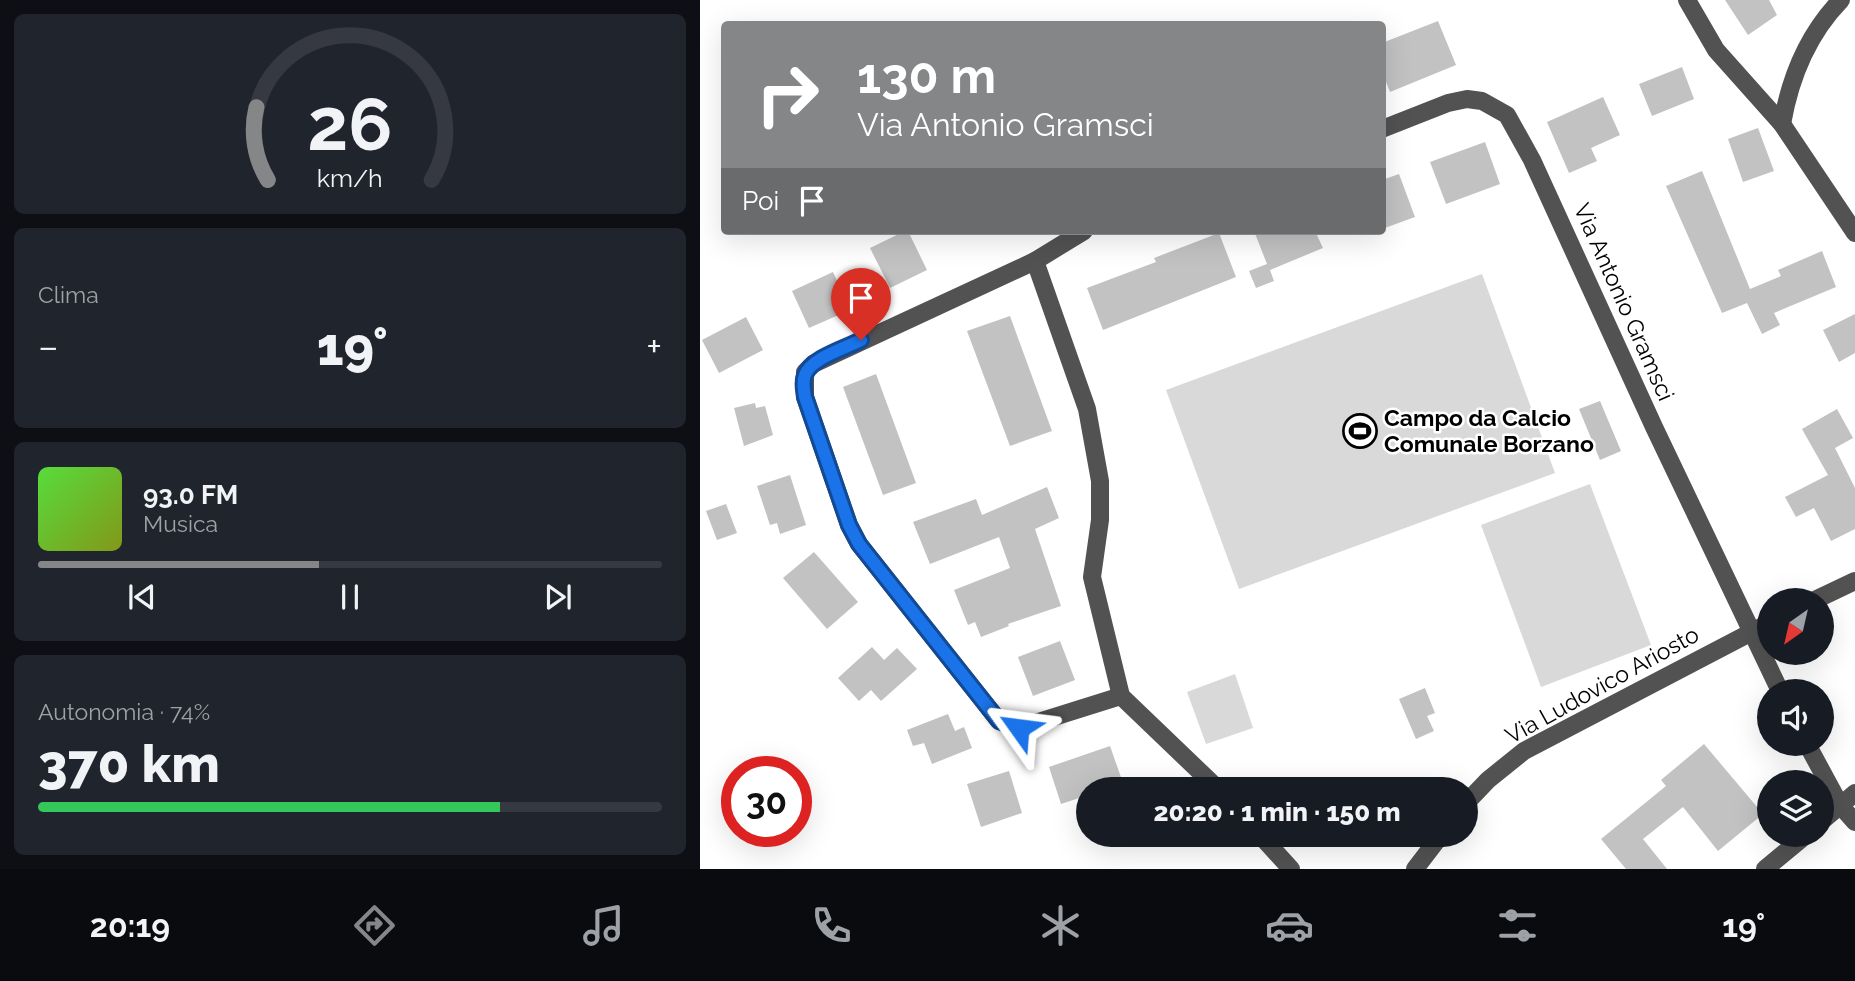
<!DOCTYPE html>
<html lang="it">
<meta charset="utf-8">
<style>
body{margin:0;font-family:Raleway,sans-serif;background:#20242c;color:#f1f3f6;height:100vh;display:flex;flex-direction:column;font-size:26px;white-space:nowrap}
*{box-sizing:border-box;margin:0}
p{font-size:23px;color:#9ea1a6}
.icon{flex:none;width:38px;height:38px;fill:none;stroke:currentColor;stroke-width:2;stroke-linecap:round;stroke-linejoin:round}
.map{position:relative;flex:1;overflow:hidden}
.details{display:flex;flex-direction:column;gap:14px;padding:14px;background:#0d0f14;width:700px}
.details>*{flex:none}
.guide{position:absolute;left:21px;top:21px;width:665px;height:214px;border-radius:7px;box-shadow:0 7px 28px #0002;background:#858687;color:#fff;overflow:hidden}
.needle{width:46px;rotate:214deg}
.controls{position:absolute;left:1057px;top:588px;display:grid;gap:14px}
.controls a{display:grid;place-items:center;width:77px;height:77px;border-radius:50%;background:#171b24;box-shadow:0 7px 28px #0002;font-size:35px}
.speed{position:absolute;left:21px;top:756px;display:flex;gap:14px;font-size:35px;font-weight:700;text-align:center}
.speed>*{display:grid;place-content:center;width:91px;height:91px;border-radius:50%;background:#171b24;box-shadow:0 7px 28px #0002;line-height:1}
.speed .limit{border:10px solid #d22;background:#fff;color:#111}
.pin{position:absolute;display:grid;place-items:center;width:60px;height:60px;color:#fff;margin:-72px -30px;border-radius:50% 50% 50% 0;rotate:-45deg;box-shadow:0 0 7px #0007}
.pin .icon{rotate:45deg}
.me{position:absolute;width:77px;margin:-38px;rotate:301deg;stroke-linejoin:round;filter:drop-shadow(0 0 5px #0008)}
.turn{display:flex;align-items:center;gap:24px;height:147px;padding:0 21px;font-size:32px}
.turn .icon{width:91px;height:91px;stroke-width:2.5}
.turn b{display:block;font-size:49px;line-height:60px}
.then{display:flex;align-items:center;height:66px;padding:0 21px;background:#0003;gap:14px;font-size:26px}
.big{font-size:52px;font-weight:800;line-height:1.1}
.details .tile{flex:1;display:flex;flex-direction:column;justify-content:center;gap:10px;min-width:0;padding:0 24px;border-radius:10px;background:#20242c}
.details .dial{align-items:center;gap:0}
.dial svg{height:182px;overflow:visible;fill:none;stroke:#363941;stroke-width:7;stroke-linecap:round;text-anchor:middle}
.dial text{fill:#f1f3f6;stroke:none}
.song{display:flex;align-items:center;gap:21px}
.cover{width:84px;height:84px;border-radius:10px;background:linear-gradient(135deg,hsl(110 70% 55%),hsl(70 70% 35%))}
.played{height:7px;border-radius:4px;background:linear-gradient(90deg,#858687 45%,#363941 45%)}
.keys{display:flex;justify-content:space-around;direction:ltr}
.heat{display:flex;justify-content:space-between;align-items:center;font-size:38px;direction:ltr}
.charge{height:10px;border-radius:5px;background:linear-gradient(90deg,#34c759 74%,#363941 0)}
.trip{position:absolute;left:376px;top:777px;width:402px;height:70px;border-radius:35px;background:#171b24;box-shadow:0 7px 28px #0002;font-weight:800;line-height:70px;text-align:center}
.tab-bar{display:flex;height:112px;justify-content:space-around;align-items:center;background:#090b0e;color:#9ea1a6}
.tab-bar .icon{width:49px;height:49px}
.tab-bar .on{color:#858687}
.tab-bar b{font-size:32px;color:#f1f3f6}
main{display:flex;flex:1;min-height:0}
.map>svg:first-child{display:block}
.green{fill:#d9d9d9}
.building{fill:#c2c2c2}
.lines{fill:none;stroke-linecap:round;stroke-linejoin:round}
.minor{stroke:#525252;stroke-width:18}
.route-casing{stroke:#114b97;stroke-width:18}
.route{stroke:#1a73e8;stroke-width:12}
.labels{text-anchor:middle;stroke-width:5;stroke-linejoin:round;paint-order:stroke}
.street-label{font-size:23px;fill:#000;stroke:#fff}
.poi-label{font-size:23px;font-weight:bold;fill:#000;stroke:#fff;text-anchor:start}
</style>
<main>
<section class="details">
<div class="tile dial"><svg viewBox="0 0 100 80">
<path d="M14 69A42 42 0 1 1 86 69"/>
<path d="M14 69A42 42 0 0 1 9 37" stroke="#858687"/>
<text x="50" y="56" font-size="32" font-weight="700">26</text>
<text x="50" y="72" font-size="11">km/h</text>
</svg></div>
<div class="tile"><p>Clima</p>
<div class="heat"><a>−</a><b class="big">19°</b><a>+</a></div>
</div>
<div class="tile">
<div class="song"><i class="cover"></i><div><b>93.0 FM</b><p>Musica</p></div></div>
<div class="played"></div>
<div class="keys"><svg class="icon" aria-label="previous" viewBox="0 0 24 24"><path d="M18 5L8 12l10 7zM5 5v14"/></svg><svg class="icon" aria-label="pause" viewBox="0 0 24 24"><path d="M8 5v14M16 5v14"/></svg><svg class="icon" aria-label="next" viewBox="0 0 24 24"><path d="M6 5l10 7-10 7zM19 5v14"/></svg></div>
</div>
<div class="tile"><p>Autonomia · 74%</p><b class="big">370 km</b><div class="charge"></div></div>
</section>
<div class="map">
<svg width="1155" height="869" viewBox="0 0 1155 869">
<rect width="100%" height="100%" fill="#fff"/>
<g class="green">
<polygon points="782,274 855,473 539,589 466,390"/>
<polygon points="890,484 951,645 841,687 781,525"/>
<polygon points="535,674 553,728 506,744 487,692"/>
</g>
<g class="building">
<polygon points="1025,0 1069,0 1077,15 1048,35"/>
<polygon points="738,21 756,65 690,92 682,72 682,43"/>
<polygon points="982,67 994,99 952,116 939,84"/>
<polygon points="903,97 920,135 891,148 897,161 869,173 847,122"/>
<polygon points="1058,128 1074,171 1043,182 1028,139"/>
<polygon points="785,142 800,184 746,204 730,162"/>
<polygon points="1002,171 1050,289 1081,276 1078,270 1122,251 1136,287 1074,313 1080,325 1062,334 1047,303 1022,313 966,186"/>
<polygon points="699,174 715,217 682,229 682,180"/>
<polygon points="205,231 208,231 227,270 190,288 170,248"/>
<polygon points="554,231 615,231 623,248 570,270 574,281 556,288 549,271 567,264"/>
<polygon points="519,233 536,277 403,330 387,288 456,262 454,258"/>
<polygon points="133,272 150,310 109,328 92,291"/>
<polygon points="1155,314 1155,353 1139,362 1123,330"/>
<polygon points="310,316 352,431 310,446 267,331"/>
<polygon points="46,317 63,350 19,373 2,340"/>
<polygon points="176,374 216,483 183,495 143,387"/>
<polygon points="900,401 921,451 900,460 879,409"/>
<polygon points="55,403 56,408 65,406 73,435 44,446 34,408"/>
<polygon points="1137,409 1153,438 1135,448 1155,488 1155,529 1131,541 1114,508 1096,517 1085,497 1128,475 1102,429"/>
<polygon points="90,475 106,525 80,534 77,523 70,525 57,486"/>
<polygon points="347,487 359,518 335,529 361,606 308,624 309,626 281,637 275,622 268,625 254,590 310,568 299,537 230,564 213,522 276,499 282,515"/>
<polygon points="26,504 37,533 17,540 6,511"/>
<polygon points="114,552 158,602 127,629 83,578"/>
<polygon points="360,641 375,680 333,696 318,657"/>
<polygon points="172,647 184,660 197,648 217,669 181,701 171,690 159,701 138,678"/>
<polygon points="725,688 735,713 727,716 734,731 716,739 699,699"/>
<polygon points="248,714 255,731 264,727 272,748 232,764 224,743 213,746 207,730"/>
<polygon points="1004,744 1063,814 1018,851 983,807 943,839 967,869 926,869 901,839 966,786 961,780"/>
<polygon points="410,746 423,783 404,789 388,789 388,795 361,804 349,767"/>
<polygon points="309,771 322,813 281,827 267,784"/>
</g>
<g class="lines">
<g class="minor">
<polyline points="987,0 1016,50 1082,124 1155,233"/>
<path d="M1082,124C1090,78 1108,34 1141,0"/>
<polyline points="682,129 748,103 767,99 782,101 807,115 832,160 954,427 1080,691"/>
<polyline points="384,231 335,261 387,409 400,481 400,520 392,577 421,696 518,789"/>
<polyline points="335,261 113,364 105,372 105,397 149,525 159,544 299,721 319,728 421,696"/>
<polyline points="1115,600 1155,581"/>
<polyline points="1107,744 1140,805 1155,822"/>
<polyline points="766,803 788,780 824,751 1069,623"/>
<polyline points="1122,821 1155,793"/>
<polyline points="560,835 591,869"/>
<polyline points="715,869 741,835"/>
<polyline points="1065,869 1106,835"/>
</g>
</g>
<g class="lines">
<g class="route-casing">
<path id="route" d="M161,340C146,348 111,358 105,375C102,382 104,390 105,397L149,525L159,544L299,721L319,728"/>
</g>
<use href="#route" class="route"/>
</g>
<defs>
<g id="stadium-ring" transform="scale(1.75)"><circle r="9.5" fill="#fff" stroke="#000" stroke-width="1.5"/><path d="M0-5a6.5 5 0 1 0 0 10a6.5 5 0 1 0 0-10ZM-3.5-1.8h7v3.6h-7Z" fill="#000"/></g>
</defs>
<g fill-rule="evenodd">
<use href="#stadium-ring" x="660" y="431"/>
</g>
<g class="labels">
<g class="street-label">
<text transform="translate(924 302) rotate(66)" y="8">Via Antonio Gramsci</text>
<text transform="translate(902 685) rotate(-29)" y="8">Via Ludovico Ariosto</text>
</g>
<g class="poi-label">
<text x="684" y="426">Campo da Calcio<tspan x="684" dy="26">Comunale Borzano</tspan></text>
</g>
</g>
</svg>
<div class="controls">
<a><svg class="needle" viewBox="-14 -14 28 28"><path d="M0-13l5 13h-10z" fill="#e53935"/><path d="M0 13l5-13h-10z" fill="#9ea1a6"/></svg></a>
<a><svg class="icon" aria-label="sound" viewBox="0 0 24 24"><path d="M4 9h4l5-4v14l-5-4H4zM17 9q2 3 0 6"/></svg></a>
<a><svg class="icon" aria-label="layers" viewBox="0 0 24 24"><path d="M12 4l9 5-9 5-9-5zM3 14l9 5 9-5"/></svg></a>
</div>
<div class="speed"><div class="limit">30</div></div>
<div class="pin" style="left:161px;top:340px;background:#d93025"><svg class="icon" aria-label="arrive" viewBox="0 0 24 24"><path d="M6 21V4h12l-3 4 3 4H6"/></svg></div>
<svg class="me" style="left:319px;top:728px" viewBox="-20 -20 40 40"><path d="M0-17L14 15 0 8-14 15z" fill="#1a73e8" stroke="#fff" stroke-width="4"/></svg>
<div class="trip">20:20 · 1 min · 150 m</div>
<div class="guide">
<div class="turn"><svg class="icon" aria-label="right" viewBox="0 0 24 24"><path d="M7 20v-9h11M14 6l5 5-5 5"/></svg><div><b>130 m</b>Via Antonio Gramsci</div></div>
<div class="then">Poi<svg class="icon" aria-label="arrive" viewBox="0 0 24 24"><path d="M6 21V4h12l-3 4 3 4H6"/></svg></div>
</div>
</div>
</main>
<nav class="tab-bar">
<b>20:19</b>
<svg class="icon on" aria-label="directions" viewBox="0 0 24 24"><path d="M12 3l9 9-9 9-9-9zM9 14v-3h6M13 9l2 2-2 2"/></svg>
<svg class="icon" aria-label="music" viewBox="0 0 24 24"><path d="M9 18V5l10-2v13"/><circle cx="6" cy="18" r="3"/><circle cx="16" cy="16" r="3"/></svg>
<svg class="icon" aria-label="phone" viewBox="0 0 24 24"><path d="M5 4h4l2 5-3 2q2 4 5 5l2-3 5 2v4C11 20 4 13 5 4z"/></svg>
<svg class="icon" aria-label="climate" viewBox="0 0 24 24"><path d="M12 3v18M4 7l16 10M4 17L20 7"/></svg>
<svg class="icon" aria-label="car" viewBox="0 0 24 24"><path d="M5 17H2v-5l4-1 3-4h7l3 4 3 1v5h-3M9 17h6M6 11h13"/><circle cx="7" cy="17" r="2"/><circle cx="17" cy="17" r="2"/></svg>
<svg class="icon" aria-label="filters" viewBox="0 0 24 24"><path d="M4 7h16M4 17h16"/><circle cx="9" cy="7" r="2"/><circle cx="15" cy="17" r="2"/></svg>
<b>19°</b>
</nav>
